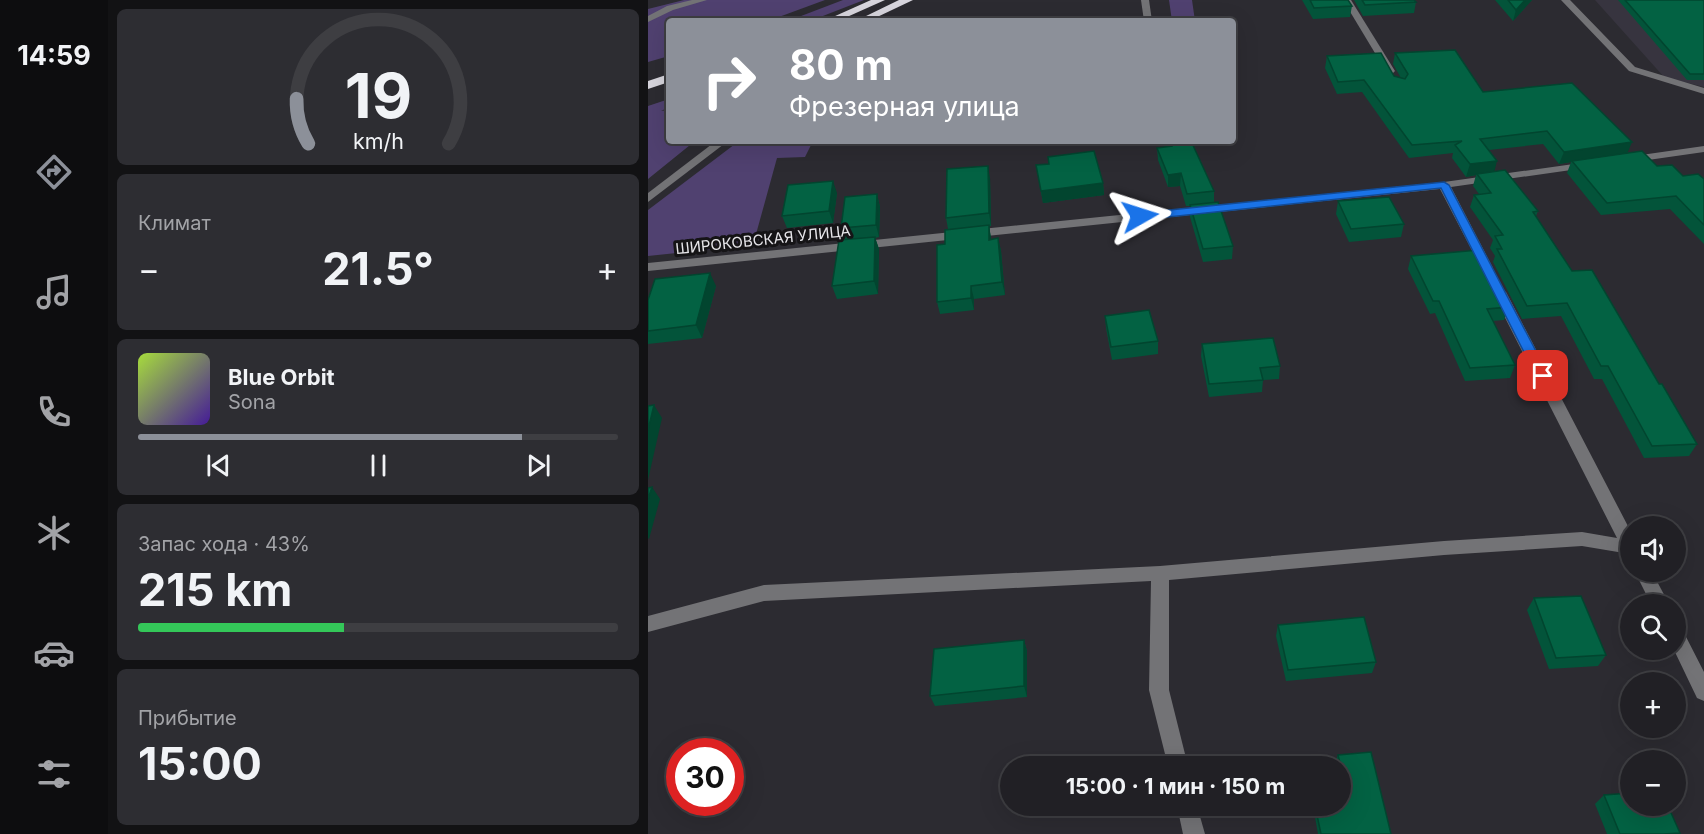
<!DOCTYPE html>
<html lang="ru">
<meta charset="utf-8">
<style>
body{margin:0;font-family:Inter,sans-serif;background:#2d2d32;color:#f1f3f6;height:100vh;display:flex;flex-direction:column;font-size:22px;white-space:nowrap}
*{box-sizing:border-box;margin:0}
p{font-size:20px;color:#a2a3a7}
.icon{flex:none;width:33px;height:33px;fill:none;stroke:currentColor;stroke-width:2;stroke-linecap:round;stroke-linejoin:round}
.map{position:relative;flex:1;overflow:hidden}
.sheet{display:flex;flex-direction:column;gap:9px;padding:9px;background:#121214;width:540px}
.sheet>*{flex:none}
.guide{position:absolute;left:18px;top:18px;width:570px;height:126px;border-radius:6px;box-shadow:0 6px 24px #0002,0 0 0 2px #3e3e42;background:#8c9099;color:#fff;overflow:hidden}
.tools{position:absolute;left:972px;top:516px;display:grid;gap:12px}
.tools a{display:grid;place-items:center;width:66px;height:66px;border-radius:50%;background:#212025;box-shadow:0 6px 24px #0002,0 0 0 2px #3e3e42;font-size:30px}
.speed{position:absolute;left:18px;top:738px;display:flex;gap:12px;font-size:30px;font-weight:700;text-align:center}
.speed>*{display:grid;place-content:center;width:78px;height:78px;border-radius:50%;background:#212025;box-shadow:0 6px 24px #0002,0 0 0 2px #3e3e42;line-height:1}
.speed .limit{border:9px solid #d22;background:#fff;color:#111}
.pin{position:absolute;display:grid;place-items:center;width:51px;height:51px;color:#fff;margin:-26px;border-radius:12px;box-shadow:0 3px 9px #0006}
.me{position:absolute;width:66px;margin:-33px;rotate:84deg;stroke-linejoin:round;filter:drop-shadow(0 0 4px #0008)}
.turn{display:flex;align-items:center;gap:21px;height:126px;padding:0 24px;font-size:27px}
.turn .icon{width:78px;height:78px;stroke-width:2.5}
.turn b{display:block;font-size:42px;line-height:51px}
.big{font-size:45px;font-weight:700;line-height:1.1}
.sheet .card{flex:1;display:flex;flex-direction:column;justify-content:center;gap:9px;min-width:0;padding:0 21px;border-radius:9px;background:#2d2d32}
.sheet .dial{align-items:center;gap:0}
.dial svg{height:156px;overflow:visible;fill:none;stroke:#3e3e42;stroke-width:7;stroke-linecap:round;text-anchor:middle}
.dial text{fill:#f1f3f6;stroke:none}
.song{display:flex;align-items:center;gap:18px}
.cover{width:72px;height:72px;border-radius:9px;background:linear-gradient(135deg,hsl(80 70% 55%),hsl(260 70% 35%))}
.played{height:6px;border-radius:3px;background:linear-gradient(90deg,#8c9099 80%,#3e3e42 80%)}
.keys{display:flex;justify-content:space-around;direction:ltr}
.heat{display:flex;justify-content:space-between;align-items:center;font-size:33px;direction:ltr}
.charge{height:9px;border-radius:4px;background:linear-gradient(90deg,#34c759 43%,#3e3e42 0)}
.trip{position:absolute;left:352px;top:756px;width:351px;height:60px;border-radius:30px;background:#212025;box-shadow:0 6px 24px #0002,0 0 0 2px #3e3e42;font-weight:700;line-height:60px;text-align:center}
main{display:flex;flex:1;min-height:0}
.menu{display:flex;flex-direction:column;width:108px;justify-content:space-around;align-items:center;background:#0d0d0f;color:#a2a3a7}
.menu .icon{width:42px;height:42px}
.menu .current{color:#8c9099}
.menu b{font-size:27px;color:#f1f3f6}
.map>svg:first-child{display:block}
.built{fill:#37343f}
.green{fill:#504170}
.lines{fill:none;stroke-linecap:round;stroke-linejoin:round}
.minor{fill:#737376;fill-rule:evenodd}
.highway{fill:#d7d5dd;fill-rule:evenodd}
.wall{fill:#03543a}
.shaded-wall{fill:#02452f}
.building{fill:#036243;stroke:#02452f;stroke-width:1.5}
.route{fill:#1a73e8;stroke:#114b97;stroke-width:1.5}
.labels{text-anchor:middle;stroke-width:6;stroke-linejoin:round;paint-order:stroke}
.far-street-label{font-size:15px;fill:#e6e5e9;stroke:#151416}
</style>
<main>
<nav class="menu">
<b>14:59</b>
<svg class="icon current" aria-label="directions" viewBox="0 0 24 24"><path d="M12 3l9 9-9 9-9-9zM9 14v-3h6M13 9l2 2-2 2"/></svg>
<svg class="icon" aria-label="music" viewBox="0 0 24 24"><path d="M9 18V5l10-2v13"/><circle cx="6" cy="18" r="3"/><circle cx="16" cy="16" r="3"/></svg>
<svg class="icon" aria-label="phone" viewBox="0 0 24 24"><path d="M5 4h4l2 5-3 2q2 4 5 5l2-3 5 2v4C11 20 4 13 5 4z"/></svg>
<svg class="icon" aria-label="climate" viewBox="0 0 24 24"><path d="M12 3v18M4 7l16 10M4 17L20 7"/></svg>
<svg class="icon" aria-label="car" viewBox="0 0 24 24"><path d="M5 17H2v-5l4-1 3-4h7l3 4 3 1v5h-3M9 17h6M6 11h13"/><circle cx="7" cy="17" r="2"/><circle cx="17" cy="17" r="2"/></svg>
<svg class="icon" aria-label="filters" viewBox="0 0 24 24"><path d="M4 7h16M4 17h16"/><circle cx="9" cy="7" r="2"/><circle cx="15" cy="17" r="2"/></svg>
</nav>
<section class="sheet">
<div class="card dial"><svg viewBox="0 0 100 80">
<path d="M14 69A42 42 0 1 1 86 69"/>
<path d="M14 69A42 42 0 0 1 8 46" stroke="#8c9099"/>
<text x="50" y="56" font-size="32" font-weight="700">19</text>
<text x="50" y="72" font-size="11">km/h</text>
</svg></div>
<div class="card"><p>Климат</p>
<div class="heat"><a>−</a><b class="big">21.5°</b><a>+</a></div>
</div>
<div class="card">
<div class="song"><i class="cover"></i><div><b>Blue Orbit</b><p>Sona</p></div></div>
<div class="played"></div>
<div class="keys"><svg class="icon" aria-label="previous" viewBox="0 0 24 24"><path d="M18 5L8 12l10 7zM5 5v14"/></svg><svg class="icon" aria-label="pause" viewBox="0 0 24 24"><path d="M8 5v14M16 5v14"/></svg><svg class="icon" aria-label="next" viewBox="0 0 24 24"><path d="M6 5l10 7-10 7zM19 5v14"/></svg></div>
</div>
<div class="card"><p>Запас хода · 43%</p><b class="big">215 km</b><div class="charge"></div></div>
<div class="card"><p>Прибытие</p><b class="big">15:00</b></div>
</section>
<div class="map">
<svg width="1056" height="834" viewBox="0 0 1056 834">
<rect width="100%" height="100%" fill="#2c2b31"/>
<polygon class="built" points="947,0 1056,0 1056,87 1016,77"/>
<g class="green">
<polygon points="36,0 177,0 120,21 21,21 21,56 0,62 0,9"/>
<polygon points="195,0 216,0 162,21 140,21"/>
<polygon points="521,0 544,0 547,21 524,21"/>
<polygon points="21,99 21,107 13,111 21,110 21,141 47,141 0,179 0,106"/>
<polygon points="91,141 165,141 157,157 129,158 105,245 0,256 0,210"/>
</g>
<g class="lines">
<g class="minor">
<polygon points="44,0 59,0 25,10 0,22 0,16 19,6"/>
<polygon points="493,0 501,0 504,21 496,21"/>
<polygon points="695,0 703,0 747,71 745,73 739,73"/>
<polygon points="913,0 922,0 987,67 1056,88 1056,94 981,71"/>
<polygon points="68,141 80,141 0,202 0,193"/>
<polygon points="1056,146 1056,152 979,163 973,160 979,157"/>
<polygon points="940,162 944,163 944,167 803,187 845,268 839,272 833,268 792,189 0,271 0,263 796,182"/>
<polygon points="851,288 858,292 982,530 982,554 934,546 796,555 521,580 521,690 540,766 520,766 501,690 503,581 116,601 0,632 0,616 116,585 512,566 796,541 934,532 969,538 844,292"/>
<polygon points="987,572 1004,572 1021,604 1003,604"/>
<polygon points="1028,627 1034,629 1056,672 1056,701 1049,698 1026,650 1028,650"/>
<polygon points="529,806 549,806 557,834 535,834"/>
</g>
<g class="highway">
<polygon points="223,0 237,0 190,21 176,21"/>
<polygon points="251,0 265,0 225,19 221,20 216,17"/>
<polygon points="21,74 21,82 0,89 0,81"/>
</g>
</g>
<g class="wall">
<polygon points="654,0 700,0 704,6 702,17 665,19"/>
<polygon points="706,0 766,0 768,2 766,13 715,16"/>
<polygon points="847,0 884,0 865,21"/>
<polygon points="970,0 1056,0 1056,80 1039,80"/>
<polygon points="747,53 1009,166 1035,176 1056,179 1056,244 1022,209 953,215 919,173 923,162 911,164 895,144 841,150 846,171 890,211 888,216 924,271 1011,384 1049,444 1041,456 996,458 954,379 946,379 913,316 874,319 845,262 847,256 842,248 845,240 822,207 826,195 831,194 825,186 828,175 818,177 804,158 805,153 761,158 714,92 689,94 677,68 679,56 753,78 745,64"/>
<polygon points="519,141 543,141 566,191 566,202 585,246 584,259 555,262 542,217 542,206 538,206 532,186 520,187 510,160 509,148 521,147"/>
<polygon points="400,157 455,183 456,195 395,203 388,165 401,164"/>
<polygon points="342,178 343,226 341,226 343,239 350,238 353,251 357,295 326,299 326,310 292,314 289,302 297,244 300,229 298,218"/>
<polygon points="189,193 185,223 139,228 134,216"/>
<polygon points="229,194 232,207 231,237 227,238 231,249 230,294 189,299 184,286 197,240 193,228"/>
<polygon points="690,201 756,224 753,237 701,242 688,214"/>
<polygon points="763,256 861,307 856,320 845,321 867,365 862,378 817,381 787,313 782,314 760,269"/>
<polygon points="68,286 54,338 0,344 0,300"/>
<polygon points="457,316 510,341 510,354 464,360 458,328"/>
<polygon points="554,344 632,366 631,379 615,380 614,392 561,397 553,356"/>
<polygon points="886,598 958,655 950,666 901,669 879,610"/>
<polygon points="630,625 728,662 724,673 638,681 628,636"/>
<polygon points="376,640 379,651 379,697 287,706 282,696"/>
<polygon points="690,755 743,834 670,834 665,806 693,806 693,766 690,766 688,760"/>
<polygon points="956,795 1032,833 1030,834 959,834 947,804"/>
</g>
<g class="shaded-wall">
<polygon points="877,0 884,0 865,21 868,10"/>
<polygon points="984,142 979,154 924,161 923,162 911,164 916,152"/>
<polygon points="849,161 846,173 829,174 828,175 818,177 822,164"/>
<polygon points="340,166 342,178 343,226 341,213"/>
<polygon points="533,173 532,186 520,187 520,175"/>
<polygon points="185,181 189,193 185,223 181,211"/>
<polygon points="455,183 456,195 395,203 393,191"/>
<polygon points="229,194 232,207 231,237 228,225"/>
<polygon points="341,225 343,238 343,252 341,240"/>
<polygon points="227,237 231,249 230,294 226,281"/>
<polygon points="350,238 353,251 357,295 354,282"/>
<polygon points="62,273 68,286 54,338 48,325"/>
<polygon points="323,286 326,299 326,310 323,298"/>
<polygon points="6,405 14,418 0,480 0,430"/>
<polygon points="4,487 12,499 1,539 0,538 0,499"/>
<polygon points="376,640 379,651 379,697 376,686"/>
</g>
<g class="building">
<polygon points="662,0 700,0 704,6 666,8"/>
<polygon points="714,0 766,0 768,2 717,5"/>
<polygon points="860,0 877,0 868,10"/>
<polygon points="977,0 1056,0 1056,74 1042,74"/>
<polygon points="807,50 835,92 924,83 984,142 916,152 899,131 832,139 849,161 822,164 807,145 814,141 764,145 716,80 690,82 679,56 733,53 746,76 757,79 760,74 747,53"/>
<polygon points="523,141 543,141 566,191 539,194 533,173 520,175 509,148 524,146"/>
<polygon points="446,151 455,183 393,191 388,165 401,164 400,157"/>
<polygon points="994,151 1009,166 1024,165 1035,176 1050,174 1056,179 1056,225 1028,196 959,203 924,161"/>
<polygon points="340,166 341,213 298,218 299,169"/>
<polygon points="857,170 890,211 885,212 924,271 944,270 1011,384 1014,384 1049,444 1004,446 960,366 953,366 919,303 879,306 849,249 854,249 847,236 855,235 826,195 843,193 829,174"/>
<polygon points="185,181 181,211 134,216 140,185"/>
<polygon points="229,194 228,225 193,228 197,197"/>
<polygon points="741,197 756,224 703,229 690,201"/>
<polygon points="570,202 585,246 555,249 542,205"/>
<polygon points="341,225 341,240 350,238 354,282 323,286 323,298 289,302 289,245 297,244 297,230"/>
<polygon points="227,237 226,281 184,286 191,240"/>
<polygon points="831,250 861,307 839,309 867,365 822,368 791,301 785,301 763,256"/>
<polygon points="62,273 48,325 0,331 0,300 7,279"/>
<polygon points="501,310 510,341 463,347 457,316"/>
<polygon points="625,338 632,366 612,368 615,380 561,384 554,344"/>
<polygon points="6,405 0,430 0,406"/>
<polygon points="4,487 0,499 0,488"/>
<polygon points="933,596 958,655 908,658 886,598"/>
<polygon points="716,617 728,662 640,670 630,625"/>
<polygon points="376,640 376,686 282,696 286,649"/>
<polygon points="723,752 743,834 673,834 667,806 693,806 693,771 694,771 690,755"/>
<polygon points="982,793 982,806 1020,806 1032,833 1016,834 972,834 956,795"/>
</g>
<polygon class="route" points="796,182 801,185 901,376 899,380 895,381 888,376 793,188 492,220 486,216 492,213"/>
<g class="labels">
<g class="far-street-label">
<text transform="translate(115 240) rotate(-6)" y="5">ШИРОКОВСКАЯ УЛИЦА</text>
</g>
</g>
</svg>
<div class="tools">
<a><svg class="icon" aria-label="sound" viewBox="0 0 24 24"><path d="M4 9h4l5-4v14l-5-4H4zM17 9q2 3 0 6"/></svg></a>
<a><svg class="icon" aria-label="search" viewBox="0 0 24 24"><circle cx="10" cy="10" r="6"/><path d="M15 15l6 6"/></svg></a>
<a>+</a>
<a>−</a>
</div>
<div class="speed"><div class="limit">30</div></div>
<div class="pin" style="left:895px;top:376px;background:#d93025"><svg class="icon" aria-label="arrive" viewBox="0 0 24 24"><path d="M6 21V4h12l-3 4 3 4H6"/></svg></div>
<svg class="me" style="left:492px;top:216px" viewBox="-20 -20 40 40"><path d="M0-17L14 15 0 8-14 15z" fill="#1a73e8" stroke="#fff" stroke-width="4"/></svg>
<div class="trip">15:00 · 1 мин · 150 m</div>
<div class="guide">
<div class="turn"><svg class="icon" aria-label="right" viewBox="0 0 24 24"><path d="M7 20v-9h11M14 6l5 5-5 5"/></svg><div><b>80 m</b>Фрезерная улица</div></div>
</div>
</div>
</main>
